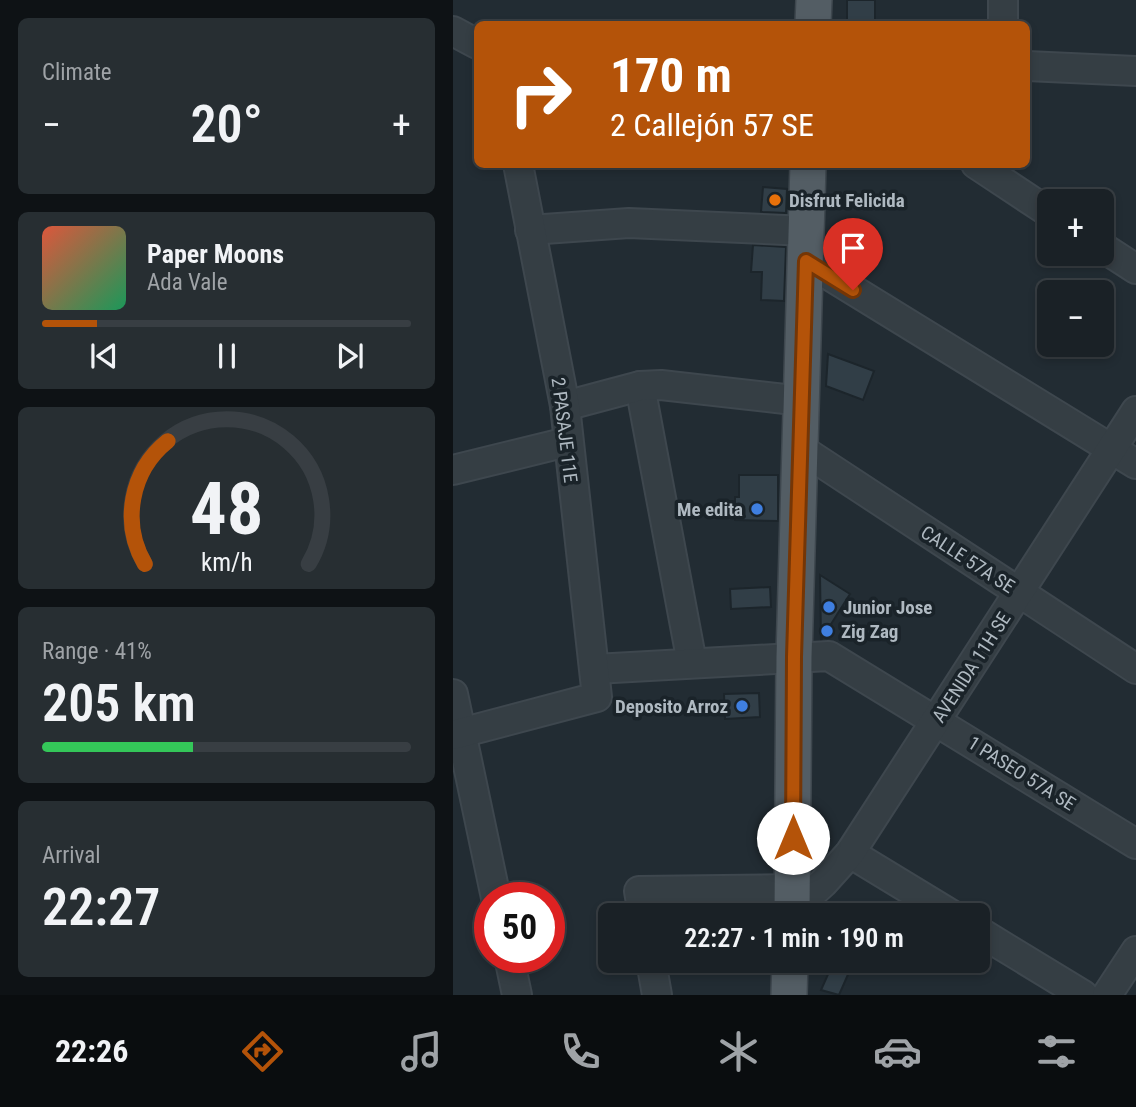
<!DOCTYPE html>
<meta charset="utf-8">
<style>
body{margin:0;font-family:"Roboto Condensed",sans-serif;background:#272e32;color:#f1f3f6;height:100vh;display:flex;flex-direction:column;font-size:26px;white-space:nowrap}
*{box-sizing:border-box;margin:0}
p{font-size:23px;color:#9fa3a7}
.icon{flex:none;width:38px;height:38px;fill:none;stroke:currentColor;stroke-width:2;stroke-linecap:round;stroke-linejoin:round}
.map{position:relative;flex:1;overflow:hidden}
.details{display:flex;flex-direction:column;gap:18px;padding:18px;background:#0e1215;width:453px}
.details>*{flex:none}
.hud{position:absolute;left:21px;top:21px;width:556px;height:147px;border-radius:10px;box-shadow:0 4px 10px #0003,0 0 0 2px #383e43;background:#b45309;color:#fff;overflow:hidden}
.controls{position:absolute;left:584px;top:189px;display:grid;gap:14px}
.controls a{display:grid;place-items:center;width:77px;height:77px;border-radius:10px;background:#1a2126;box-shadow:0 4px 10px #0003,0 0 0 2px #383e43;font-size:35px}
.speed{position:absolute;left:21px;top:882px;display:flex;gap:14px;font-size:35px;font-weight:700;text-align:center}
.speed>*{display:grid;place-content:center;width:91px;height:91px;border-radius:50%;background:#1a2126;box-shadow:0 4px 10px #0003,0 0 0 2px #383e43;line-height:1}
.speed .limit{border:10px solid #d22;background:#fff;color:#111}
.pin{position:absolute;display:grid;place-items:center;width:60px;height:60px;color:#fff;margin:-72px -30px;border-radius:50% 50% 50% 0;rotate:-45deg;box-shadow:0 0 7px #0007}
.pin .icon{rotate:45deg}
.me{position:absolute;width:77px;margin:-38px;rotate:0deg;stroke-linejoin:round;filter:drop-shadow(0 0 5px #0008)}
.turn{display:flex;align-items:center;gap:24px;height:147px;padding:0 21px;font-size:32px}
.turn .icon{width:91px;height:91px;stroke-width:2.5}
.turn b{display:block;font-size:49px;line-height:60px}
.big{font-size:52px;font-weight:600;line-height:1.1}
.details .tile{flex:1;display:flex;flex-direction:column;justify-content:center;gap:10px;min-width:0;padding:0 24px;border-radius:10px;background:#272e32}
.details .dial{align-items:center;gap:0}
.dial svg{height:182px;overflow:visible;fill:none;stroke:#383e43;stroke-width:7;stroke-linecap:round;text-anchor:middle}
.dial text{fill:#f1f3f6;stroke:none}
.song{display:flex;align-items:center;gap:21px}
.cover{width:84px;height:84px;border-radius:10px;background:linear-gradient(135deg,hsl(10 70% 55%),hsl(150 70% 35%))}
.played{height:7px;border-radius:4px;background:linear-gradient(90deg,#b45309 15%,#383e43 15%)}
.keys{display:flex;justify-content:space-around;direction:ltr}
.heat{display:flex;justify-content:space-between;align-items:center;font-size:38px;direction:ltr}
.charge{height:10px;border-radius:5px;background:linear-gradient(90deg,#34c759 41%,#383e43 0)}
.trip{position:absolute;left:145px;top:903px;width:392px;height:70px;border-radius:10px;background:#1a2126;box-shadow:0 4px 10px #0003,0 0 0 2px #383e43;font-weight:600;line-height:70px;text-align:center}
.dock{display:flex;height:112px;justify-content:space-around;align-items:center;background:#0a0d0f;color:#9fa3a7}
.dock .icon{width:49px;height:49px}
.dock .active{color:#b45309}
.dock b{font-size:32px;color:#f1f3f6}
main{display:flex;flex:1;min-height:0}
.map>svg:first-child{display:block}
.building{fill:#313e47;stroke:#1c252b;stroke-width:2}
.lines{fill:none;stroke-linecap:round;stroke-linejoin:round}
.minor-casing{stroke:#3e474e;stroke-width:32}
.major-casing{stroke:#3e474e;stroke-width:38}
.minor{stroke:#353e44;stroke-width:28}
.major{stroke:#535d64;stroke-width:35}
.route-casing{stroke:#753606;stroke-width:18}
.route{stroke:#b45309;stroke-width:12}
.food-dot{fill:#e8710a;stroke:#1a2329;stroke-width:2.5}
.shop-dot{fill:#3f7fe0;stroke:#1a2329;stroke-width:2.5}
.labels{text-anchor:middle;stroke-width:7;stroke-linejoin:round;paint-order:stroke}
.poi-label{font-size:19px;font-weight:bold;fill:#afb9c1;stroke:#1a2329;text-anchor:start}
.street-label{font-size:19px;fill:#afb9c1;stroke:#1a2329}
</style>
<main>
<section class="details">
<div class="tile"><p>Climate</p>
<div class="heat"><a>−</a><b class="big">20°</b><a>+</a></div>
</div>
<div class="tile">
<div class="song"><i class="cover"></i><div><b>Paper Moons</b><p>Ada Vale</p></div></div>
<div class="played"></div>
<div class="keys"><svg class="icon" aria-label="previous" viewBox="0 0 24 24"><path d="M18 5L8 12l10 7zM5 5v14"/></svg><svg class="icon" aria-label="pause" viewBox="0 0 24 24"><path d="M8 5v14M16 5v14"/></svg><svg class="icon" aria-label="next" viewBox="0 0 24 24"><path d="M6 5l10 7-10 7zM19 5v14"/></svg></div>
</div>
<div class="tile dial"><svg viewBox="0 0 100 80">
<path d="M14 69A42 42 0 1 1 86 69"/>
<path d="M14 69A42 42 0 0 1 24 15" stroke="#b45309"/>
<text x="50" y="56" font-size="32" font-weight="700">48</text>
<text x="50" y="72" font-size="11">km/h</text>
</svg></div>
<div class="tile"><p>Range · 41%</p><b class="big">205 km</b><div class="charge"></div></div>
<div class="tile"><p>Arrival</p><b class="big">22:27</b></div>
</section>
<div class="map">
<svg width="683" height="995" viewBox="0 0 683 995">
<rect width="100%" height="100%" fill="#222c33"/>
<g class="building">
<rect x="394" y="0" width="28" height="24"/>
<polygon points="310,187 334,189 333,213 308,212"/>
<polygon points="300,245 333,247 331,301 308,300 309,272 298,272"/>
<polygon points="375,354 421,371 410,400 373,386"/>
<polygon points="286,475 325,475 325,521 282,520 282,497 286,497"/>
<polygon points="367,575 397,594 368,640"/>
<polygon points="317,587 318,607 278,609 277,589"/>
<polygon points="306,693 307,717 272,719 271,694"/>
<polygon points="380,963 397,970 386,995 368,990"/>
</g>
<g class="lines">
<g class="minor-casing">
<g id="minor">
<polyline points="550,24 550,0"/>
<polyline points="0,31 24,44"/>
<polyline points="574,66 683,71"/>
<polyline points="523,164 597,213"/>
<polyline points="77,230 176,223 354,231"/>
<polyline points="649,247 683,269"/>
<polyline points="353,261 683,464"/>
<polyline points="187,386 239,663"/>
<polyline points="112,406 187,386 208,385 349,401"/>
<polyline points="348,449 683,669"/>
<polyline points="0,470 114,442"/>
<polyline points="142,669 376,656 683,844"/>
<polyline points="0,694 43,898"/>
<polyline points="0,735 144,697 112,406 65,164"/>
<polyline points="397,853 499,915"/>
<polyline points="339,911 370,883 397,853 683,411"/>
<polyline points="190,915 186,891 340,889"/>
<polyline points="525,931 630,995"/>
<polyline points="56,957 64,995"/>
<polyline points="198,961 204,995"/>
<polyline points="654,995 683,951"/>
</g>
</g>
<g class="major-casing">
<g id="major">
<polyline points="360,24 361,0"/>
<polyline points="339,915 341,657 355,164"/>
<polyline points="336,995 337,961"/>
</g>
</g>
<use href="#minor" class="minor"/>
<use href="#major" class="major"/>
</g>
<g class="lines">
<g class="route-casing">
<polyline id="route" points="340,838 341,657 353,261 400,290"/>
</g>
<use href="#route" class="route"/>
</g>
<circle class="food-dot" cx="322" cy="200" r="7"/>
<g class="shop-dot">
<circle cx="304" cy="509" r="7"/>
<circle cx="376" cy="607" r="7"/>
<circle cx="374" cy="631" r="7"/>
<circle cx="289" cy="706" r="7"/>
</g>
<g class="labels">
<g class="poi-label">
<text x="336" y="207">Disfrut Felicida</text>
<text x="290" y="516" text-anchor="end">Me edita</text>
<text x="390" y="614">Junior Jose</text>
<text x="388" y="638">Zig Zag</text>
<text x="275" y="713" text-anchor="end">Deposito Arroz</text>
</g>
<g class="street-label">
<text transform="translate(112 430) rotate(83)" y="7">2 PASAJE 11E</text>
<text transform="translate(515 559) rotate(33)" y="7">CALLE 57A SE</text>
<text transform="translate(518 667) rotate(-57)" y="7">AVENIDA 11H SE</text>
<text transform="translate(569 773) rotate(32)" y="7">1 PASEO 57A SE</text>
</g>
</g>
</svg>
<div class="controls">
<a>+</a>
<a>−</a>
</div>
<div class="speed"><div class="limit">50</div></div>
<div class="pin" style="left:400px;top:290px;background:#d93025"><svg class="icon" aria-label="arrive" viewBox="0 0 24 24"><path d="M6 21V4h12l-3 4 3 4H6"/></svg></div>
<svg class="me" style="left:340px;top:838px" viewBox="-20 -20 40 40"><circle r="19" fill="#fff"/><path d="M0-13L10 11 0 6-10 11z" fill="#b45309"/></svg>
<div class="trip">22:27 · 1 min · 190 m</div>
<div class="hud">
<div class="turn"><svg class="icon" aria-label="right" viewBox="0 0 24 24"><path d="M7 20v-9h11M14 6l5 5-5 5"/></svg><div><b>170 m</b>2 Callejón 57 SE</div></div>
</div>
</div>
</main>
<nav class="dock">
<b>22:26</b>
<svg class="icon active" aria-label="directions" viewBox="0 0 24 24"><path d="M12 3l9 9-9 9-9-9zM9 14v-3h6M13 9l2 2-2 2"/></svg>
<svg class="icon" aria-label="music" viewBox="0 0 24 24"><path d="M9 18V5l10-2v13"/><circle cx="6" cy="18" r="3"/><circle cx="16" cy="16" r="3"/></svg>
<svg class="icon" aria-label="phone" viewBox="0 0 24 24"><path d="M5 4h4l2 5-3 2q2 4 5 5l2-3 5 2v4C11 20 4 13 5 4z"/></svg>
<svg class="icon" aria-label="climate" viewBox="0 0 24 24"><path d="M12 3v18M4 7l16 10M4 17L20 7"/></svg>
<svg class="icon" aria-label="car" viewBox="0 0 24 24"><path d="M5 17H2v-5l4-1 3-4h7l3 4 3 1v5h-3M9 17h6M6 11h13"/><circle cx="7" cy="17" r="2"/><circle cx="17" cy="17" r="2"/></svg>
<svg class="icon" aria-label="filters" viewBox="0 0 24 24"><path d="M4 7h16M4 17h16"/><circle cx="9" cy="7" r="2"/><circle cx="15" cy="17" r="2"/></svg>
</nav>
